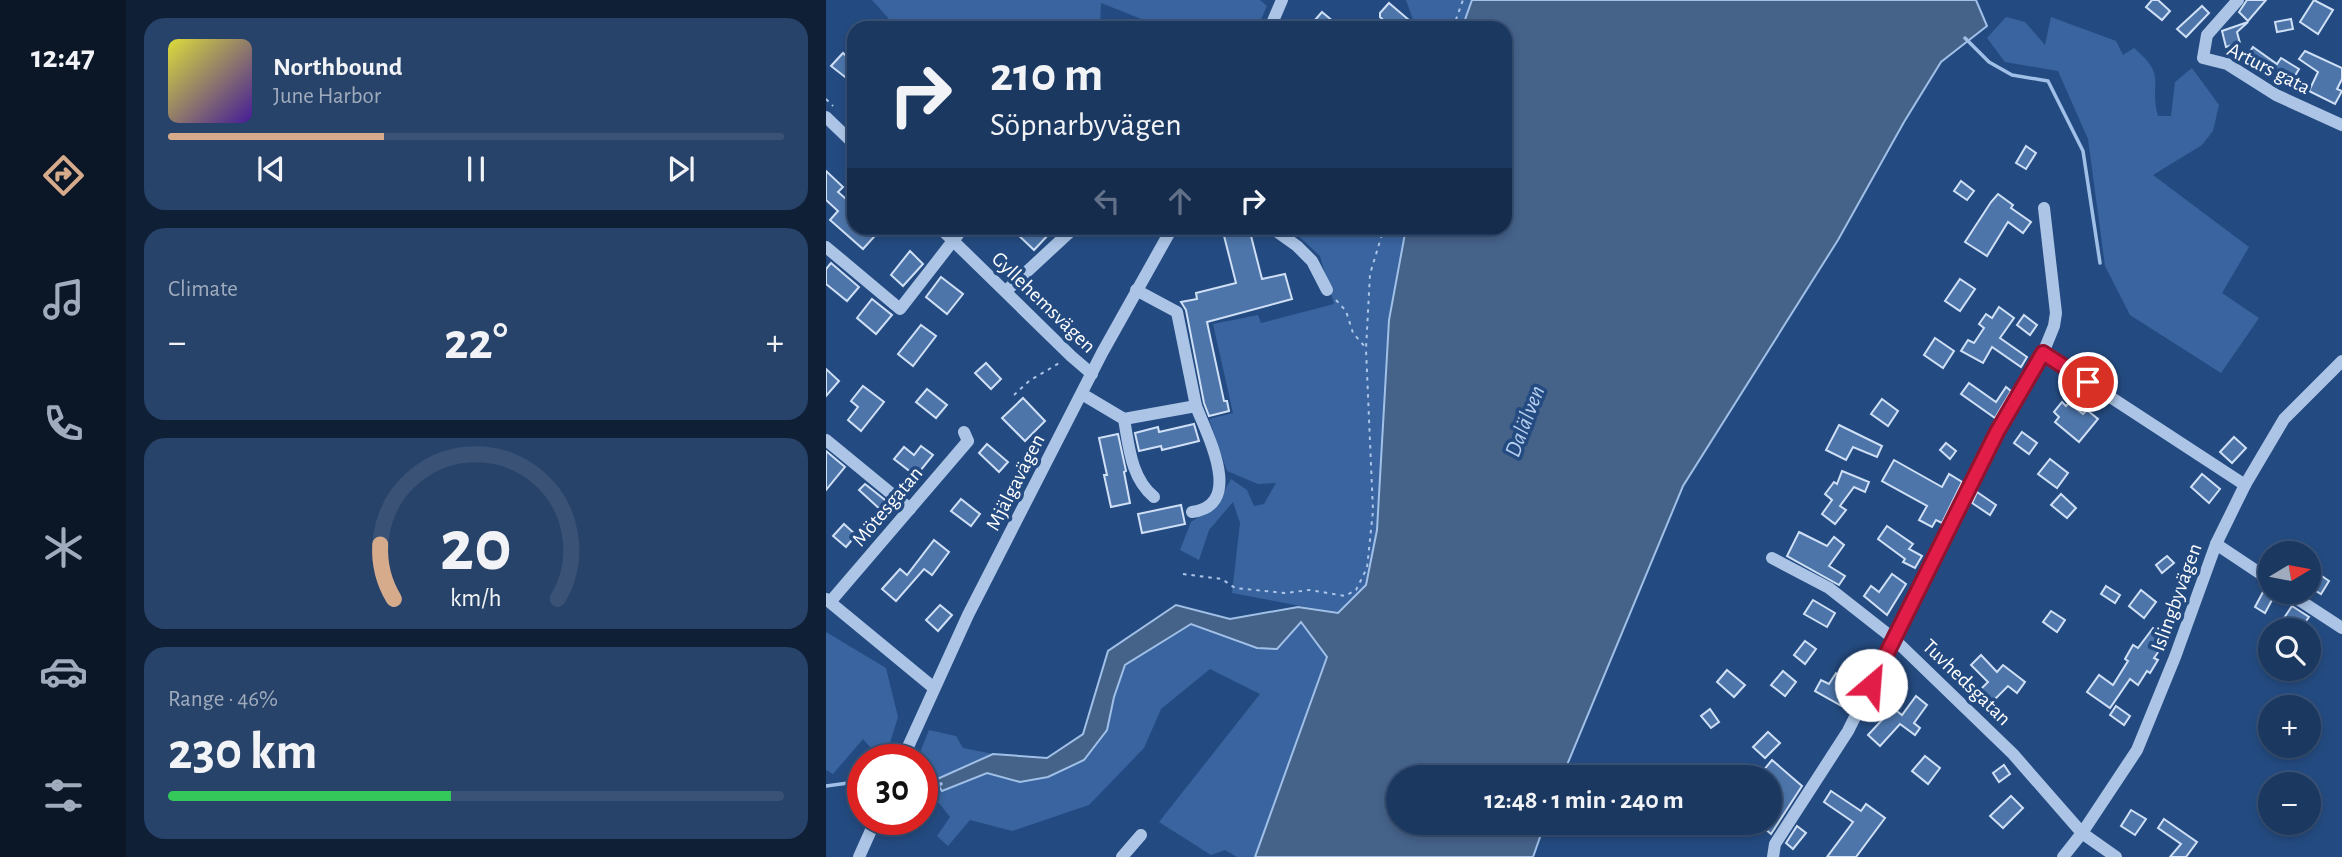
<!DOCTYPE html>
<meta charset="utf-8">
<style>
body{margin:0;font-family:"Alegreya Sans",sans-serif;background:#28436a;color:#f1f3f6;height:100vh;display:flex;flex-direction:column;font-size:26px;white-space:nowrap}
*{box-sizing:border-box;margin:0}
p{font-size:23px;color:#a0acbd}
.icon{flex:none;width:38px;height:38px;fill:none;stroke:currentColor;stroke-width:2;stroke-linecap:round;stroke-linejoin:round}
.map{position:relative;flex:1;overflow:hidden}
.sheet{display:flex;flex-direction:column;gap:18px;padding:18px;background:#0f1f35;width:700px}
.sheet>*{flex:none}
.banner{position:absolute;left:21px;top:21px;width:665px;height:214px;border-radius:21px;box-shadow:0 4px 10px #0003,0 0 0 2px #395276;background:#1b3861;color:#f1f3f6;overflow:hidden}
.needle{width:46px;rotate:80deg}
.controls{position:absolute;left:1432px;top:541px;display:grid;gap:14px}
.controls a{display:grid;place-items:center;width:63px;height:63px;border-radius:50%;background:#1b3861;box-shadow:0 4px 10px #0003,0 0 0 2px #395276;font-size:35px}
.speed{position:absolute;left:21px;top:744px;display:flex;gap:14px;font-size:35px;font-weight:700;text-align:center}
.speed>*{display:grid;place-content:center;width:91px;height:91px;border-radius:50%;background:#1b3861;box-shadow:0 4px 10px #0003,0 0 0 2px #395276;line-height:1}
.speed .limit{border:10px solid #d22;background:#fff;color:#111}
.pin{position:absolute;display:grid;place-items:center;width:60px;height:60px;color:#fff;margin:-30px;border:4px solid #fff;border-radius:50%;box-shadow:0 2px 7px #0007}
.me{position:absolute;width:77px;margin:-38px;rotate:27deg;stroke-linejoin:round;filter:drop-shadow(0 0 5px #0008)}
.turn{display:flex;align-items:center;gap:24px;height:147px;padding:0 28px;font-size:32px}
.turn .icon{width:91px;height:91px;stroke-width:2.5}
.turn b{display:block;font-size:49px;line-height:60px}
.lanes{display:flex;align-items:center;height:66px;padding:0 28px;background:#0003;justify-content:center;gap:35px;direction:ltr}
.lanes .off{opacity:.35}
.big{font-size:52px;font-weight:600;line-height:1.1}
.sheet .card{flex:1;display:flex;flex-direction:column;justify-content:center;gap:10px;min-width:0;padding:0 24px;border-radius:21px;background:#28436a}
.sheet .dial{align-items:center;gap:0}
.dial svg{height:182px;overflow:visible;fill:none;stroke:#395276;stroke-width:7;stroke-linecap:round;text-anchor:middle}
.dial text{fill:#f1f3f6;stroke:none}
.song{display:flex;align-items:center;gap:21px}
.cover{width:84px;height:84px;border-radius:10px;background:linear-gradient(135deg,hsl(60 70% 55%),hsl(260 70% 35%))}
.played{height:7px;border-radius:4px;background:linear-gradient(90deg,#d6ab8b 35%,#395276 35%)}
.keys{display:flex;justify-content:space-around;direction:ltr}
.heat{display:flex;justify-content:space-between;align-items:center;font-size:38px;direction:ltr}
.charge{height:10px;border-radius:5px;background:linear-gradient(90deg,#34c759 46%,#395276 0)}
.trip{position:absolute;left:560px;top:765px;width:396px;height:70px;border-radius:35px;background:#1b3861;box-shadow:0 4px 10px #0003,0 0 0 2px #395276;font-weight:600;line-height:70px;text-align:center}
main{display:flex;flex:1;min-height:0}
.tab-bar{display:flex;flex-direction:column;width:126px;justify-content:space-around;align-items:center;background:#0b1627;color:#a0acbd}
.tab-bar .icon{width:49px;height:49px}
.tab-bar .active{color:#d6ab8b}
.tab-bar b{font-size:32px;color:#f1f3f6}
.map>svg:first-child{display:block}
.green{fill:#39649f}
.water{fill:#456289;stroke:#a0c0e8;stroke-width:2}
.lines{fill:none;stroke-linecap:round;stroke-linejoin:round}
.stream{stroke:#a0c0e8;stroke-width:3.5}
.building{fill:#4d75aa;stroke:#cfe0f6;stroke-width:2}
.path{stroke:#acc5e7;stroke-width:2;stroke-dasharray:3.5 5;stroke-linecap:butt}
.minor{stroke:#acc5e7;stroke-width:12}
.route-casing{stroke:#92132f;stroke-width:18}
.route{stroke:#e11d48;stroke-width:12}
.labels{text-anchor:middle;stroke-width:7;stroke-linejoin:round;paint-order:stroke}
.street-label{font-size:21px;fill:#fff;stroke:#244b81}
.water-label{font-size:23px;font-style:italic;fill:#b7cfef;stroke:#244b81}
</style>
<main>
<nav class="tab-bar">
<b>12:47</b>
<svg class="icon active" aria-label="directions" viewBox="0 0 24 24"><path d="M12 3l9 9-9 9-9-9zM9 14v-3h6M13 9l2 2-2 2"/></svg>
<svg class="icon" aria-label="music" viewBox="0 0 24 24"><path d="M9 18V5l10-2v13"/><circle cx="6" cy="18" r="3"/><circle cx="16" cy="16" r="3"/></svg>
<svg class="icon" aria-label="phone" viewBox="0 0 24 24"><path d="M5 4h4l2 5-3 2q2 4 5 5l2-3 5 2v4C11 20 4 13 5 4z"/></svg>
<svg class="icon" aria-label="climate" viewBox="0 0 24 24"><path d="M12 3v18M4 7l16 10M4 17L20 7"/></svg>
<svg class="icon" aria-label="car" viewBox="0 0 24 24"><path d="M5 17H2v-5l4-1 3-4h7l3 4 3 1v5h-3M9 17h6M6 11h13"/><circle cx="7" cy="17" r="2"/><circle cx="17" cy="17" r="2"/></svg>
<svg class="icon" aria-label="filters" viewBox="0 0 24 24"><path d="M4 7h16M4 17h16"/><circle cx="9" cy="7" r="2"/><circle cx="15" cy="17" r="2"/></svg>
</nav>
<section class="sheet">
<div class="card">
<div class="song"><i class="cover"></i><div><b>Northbound</b><p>June Harbor</p></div></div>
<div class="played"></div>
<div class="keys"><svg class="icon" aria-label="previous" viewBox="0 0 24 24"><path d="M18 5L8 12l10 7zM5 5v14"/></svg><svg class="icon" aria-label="pause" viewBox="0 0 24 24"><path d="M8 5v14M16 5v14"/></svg><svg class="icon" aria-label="next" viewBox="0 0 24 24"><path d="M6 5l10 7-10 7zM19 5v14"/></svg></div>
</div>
<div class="card"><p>Climate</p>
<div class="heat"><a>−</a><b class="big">22°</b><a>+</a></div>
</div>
<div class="card dial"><svg viewBox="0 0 100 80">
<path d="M14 69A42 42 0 1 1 86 69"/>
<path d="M14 69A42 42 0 0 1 8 45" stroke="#d6ab8b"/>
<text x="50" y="56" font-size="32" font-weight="700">20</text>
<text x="50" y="72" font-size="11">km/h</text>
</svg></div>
<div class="card"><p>Range · 46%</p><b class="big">230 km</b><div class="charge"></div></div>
</section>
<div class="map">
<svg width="1516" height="857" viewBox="0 0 1516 857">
<rect width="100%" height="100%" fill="#244b81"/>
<g class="green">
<polygon points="46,0 434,0 441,6 431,28 338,28 275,3 274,28 170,28 152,19 144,28 71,28"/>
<polygon points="580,0 646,0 635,28 590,28"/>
<path d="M1180,17L1199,22L1219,45L1225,17L1290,41L1297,55L1308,48C1343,78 1322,81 1332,116H1345L1349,82L1366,68L1393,105L1387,131L1376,145L1327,175L1423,247L1396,293L1433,318L1395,373L1304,315L1279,266L1262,139L1232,71L1179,62L1161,38Z"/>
<polygon points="464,228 580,228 563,320 551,530 540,585 512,613 406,593 414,523 407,502 383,530 373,560 354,550 365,522 390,506 405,479 421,490 428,506 438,504 450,483 432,484 401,471 383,419 407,413 387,324 432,315 435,323 508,304 494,256"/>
<polygon points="475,622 501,657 429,857 411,857 399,850 385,855 333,822 434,694 384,669 335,709 318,748 263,805 186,831 144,820 122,846 111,836 124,817 113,803 96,802 96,760 91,760 103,730 130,736 137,748 167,754 110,780 116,791 161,772 194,782 222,777 258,760 281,730 288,697 299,665 365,624 431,648"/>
<polygon points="0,632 60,668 72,717 59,759 55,759 37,739 7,774 0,770"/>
</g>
<polygon class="water" points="646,0 1150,0 1161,26 1115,62 1078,122 1012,240 857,486 736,777 572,777 572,822 719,823 707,857 429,857 501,657 475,622 451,649 431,648 365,624 299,665 288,697 281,730 258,760 222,777 194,782 161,773 116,791 109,780 167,754 221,758 257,734 282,651 350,605 404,619 472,607 512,613 540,585 551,530 563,320 580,228 679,228 679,28 636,28"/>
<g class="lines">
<g class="stream">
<polyline points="1139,38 1163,62 1186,75 1222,81 1257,151 1274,263"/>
<polyline points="0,786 37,781"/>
<polyline points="96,787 115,784"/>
</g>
</g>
<g class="building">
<polygon points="1326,0 1332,0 1344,11 1336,20 1320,7"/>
<polygon points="1421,0 1440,0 1422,21 1413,12"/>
<polygon points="1488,0 1507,10 1492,34 1474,22"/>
<polygon points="563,3 583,20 576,28 566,28 554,17 554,13"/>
<polygon points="1376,6 1383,13 1360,37 1351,29"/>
<polygon points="496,12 515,28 482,28"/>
<polygon points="1465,19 1467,29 1451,32 1449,22"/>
<polygon points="1422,22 1411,32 1414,43 1400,47 1396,31"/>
<polygon points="1427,47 1451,64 1455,58 1473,69 1467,79 1459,74 1456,80 1436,68 1434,70 1419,59"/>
<polygon points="1479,51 1516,68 1516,79 1511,89 1516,91 1509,104 1483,91 1492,72 1473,59"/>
<polygon points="17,53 28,63 28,84 5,66"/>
<polygon points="1200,146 1210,153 1200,169 1190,163"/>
<polygon points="0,171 17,187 12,192 28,206 28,228 56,228 37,249 4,220 12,211 0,200"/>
<polygon points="1135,181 1148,191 1141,200 1128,191"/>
<polygon points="1172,194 1187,205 1185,208 1205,222 1197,233 1182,222 1161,256 1139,242 1165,202"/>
<polygon points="185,228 219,228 224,233 208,250"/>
<polygon points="396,228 423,228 436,279 459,274 466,299 381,322 398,401 401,401 403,411 383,416 378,403 360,310 355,302 371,299 370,293 410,283"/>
<polygon points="84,251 97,264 77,286 65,275"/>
<polygon points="5,263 33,287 21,301 0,284 0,269"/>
<polygon points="115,277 137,294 121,314 100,297"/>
<polygon points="1134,279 1149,289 1134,311 1119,301"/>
<polygon points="46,299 66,315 50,334 31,318"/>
<polygon points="1173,307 1188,318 1174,338 1201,357 1195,367 1166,347 1157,363 1135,351 1142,340 1148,343 1158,328 1153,324 1160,314 1166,318"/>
<polygon points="1198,315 1211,325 1204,335 1191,325"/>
<polygon points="95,325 110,336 87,366 72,354"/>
<polygon points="1109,338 1128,351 1117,368 1098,355"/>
<polygon points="160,363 175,379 165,389 149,373"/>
<polygon points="0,369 13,381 0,396"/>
<polygon points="1143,383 1170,402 1180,387 1185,391 1169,418 1135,394"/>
<polygon points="37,386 58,402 35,431 22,420 32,407 25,401"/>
<polygon points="101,389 121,405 110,418 90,402"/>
<polygon points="197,398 219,421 199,441 176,418"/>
<polygon points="1056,399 1072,411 1062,426 1045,414"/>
<polygon points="1236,402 1240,406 1243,403 1257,414 1261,410 1272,419 1253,442 1229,422 1233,417 1228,412"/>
<polygon points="368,424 373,441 336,450 335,446 313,451 309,433 332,427 333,432"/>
<polygon points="1013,425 1056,446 1051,457 1027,447 1020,460 1000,450"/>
<polygon points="1196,432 1211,443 1203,454 1188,443"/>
<polygon points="292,434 300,471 298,472 304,503 285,507 278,475 281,475 273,438"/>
<polygon points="1408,437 1420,448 1406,463 1394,452"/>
<polygon points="1120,443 1130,451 1124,459 1114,450"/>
<polygon points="161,444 182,462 173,472 153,453"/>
<polygon points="95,446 107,455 90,476 68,459 78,447 88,455"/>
<polygon points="0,451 19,467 0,490"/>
<polygon points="1224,459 1242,473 1231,488 1212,474"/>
<polygon points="1068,460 1116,487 1123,474 1136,482 1116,523 1110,520 1106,527 1093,520 1101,506 1056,481"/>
<polygon points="1016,471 1043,482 1039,492 1028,487 1014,506 1020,510 1009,524 996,514 1006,500 999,494 1008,482 1011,484"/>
<polygon points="1376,474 1394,489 1383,503 1365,487"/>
<polygon points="39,484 64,504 57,512 33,490"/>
<polygon points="1151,492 1170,505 1164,515 1146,503"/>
<polygon points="1235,494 1250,508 1241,518 1225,505"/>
<polygon points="135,499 154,514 145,526 125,511"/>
<polygon points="355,505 359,524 316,533 312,514"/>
<polygon points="18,524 30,535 20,547 7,536"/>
<polygon points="1061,526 1087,544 1083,549 1096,556 1089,568 1077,562 1079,559 1052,539"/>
<polygon points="973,532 1001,546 1008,537 1018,545 1003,566 1019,576 1013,585 961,556"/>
<polygon points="108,540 123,552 106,575 98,569 70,601 56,589 74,569 81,575"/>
<polygon points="1341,556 1348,563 1336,573 1330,565"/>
<polygon points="1490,572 1503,581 1495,594 1482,586"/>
<polygon points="1066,574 1080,584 1061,615 1038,596 1045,586 1053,592"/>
<polygon points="1280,586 1294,595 1289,603 1275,594"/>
<polygon points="1315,590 1330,602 1318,618 1303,606"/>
<polygon points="1437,592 1447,598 1439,613 1429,607"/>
<polygon points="987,600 1009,613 1001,627 978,614"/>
<polygon points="114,605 126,615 112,631 100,620"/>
<polygon points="1466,606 1483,617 1474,629 1458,618"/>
<polygon points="1225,611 1239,620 1231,632 1217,622"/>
<polygon points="1327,628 1342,638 1328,658 1332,660 1324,673 1321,671 1312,685 1304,679 1284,708 1261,692 1273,675 1287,685 1302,661 1299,659 1307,645 1312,648"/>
<polygon points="979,641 990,649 979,664 968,655"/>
<polygon points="1155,655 1171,672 1177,665 1199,682 1191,693 1182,686 1161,707 1149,695 1162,682 1145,665"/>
<polygon points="901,670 919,685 908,697 891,682"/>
<polygon points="957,671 970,682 959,696 945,685"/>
<polygon points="1010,673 1034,688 1023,710 989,691 995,680 1003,684"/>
<polygon points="1090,696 1101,705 1088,723 1094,728 1089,735 1074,724 1054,746 1042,735 1067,708 1076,715"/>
<polygon points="1290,706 1304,716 1298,725 1284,715"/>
<polygon points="884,709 893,722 885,728 875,716"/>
<polygon points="942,732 954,743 939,758 927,747"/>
<polygon points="1099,756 1114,768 1102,784 1086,771"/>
<polygon points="946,760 976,786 945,834 937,827 943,822 950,812 943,806 943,777 932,777"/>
<polygon points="1178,765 1184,774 1173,782 1167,773"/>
<polygon points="1005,791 1035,811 1040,804 1059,818 1030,857 1001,857 1027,822 998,802"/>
<polygon points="1185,796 1197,808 1177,828 1164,816"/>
<polygon points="1305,810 1320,819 1309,835 1295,826"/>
<polygon points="1338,819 1371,842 1360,857 1344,857 1355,844 1332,828"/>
<polygon points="971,826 980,833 967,849 960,843"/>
</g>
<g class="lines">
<g class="path">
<polyline points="627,28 637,0"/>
<polyline points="0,99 7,106"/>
<polyline points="198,292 263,347"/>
<polyline points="510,300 520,311 527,333 540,348"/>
<polyline points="188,395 203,381 235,362"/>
<polyline points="357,574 396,579 409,588 459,593 484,590 519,596 530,590 541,568 547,511 540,349 544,274 558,228"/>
</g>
<g class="minor">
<polyline points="1412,0 1381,35 1377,58 1401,64 1450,95 1516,125"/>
<polyline points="444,28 456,0"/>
<polyline points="0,117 28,144"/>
<polyline points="114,228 245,356 266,374"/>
<polyline points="446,228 471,246 486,261 501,290"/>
<polyline points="0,247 74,309 137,228"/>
<polyline points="180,291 248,228"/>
<polyline points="1217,353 1228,326 1230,313 1218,208"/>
<path d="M256,394L298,419C303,447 305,478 328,497"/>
<polyline points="298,419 370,406 351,312 310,290"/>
<polyline points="0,440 84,509"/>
<path d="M366,512C419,505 381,435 370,406"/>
<polyline points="1390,544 1444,580"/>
<polyline points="946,558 1003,588 1068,639 1187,754 1256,833 1290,857"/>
<polyline points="1461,592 1516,628"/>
<polyline points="0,599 108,688"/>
<polyline points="4,602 142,441 138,432"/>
<polyline points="76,760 142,615 276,353 346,228"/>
<polyline points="33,857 50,819"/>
<polyline points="296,857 315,835"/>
<polyline points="947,857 949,844 1022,731 1171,432 1217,353 1419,485"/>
<polyline points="1237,857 1256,833 1311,750 1349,657 1390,544 1419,485 1458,419 1516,361"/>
</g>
</g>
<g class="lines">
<g class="route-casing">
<polyline id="route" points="1045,685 1171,432 1217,353 1262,382"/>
</g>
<use href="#route" class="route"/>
</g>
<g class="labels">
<g class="street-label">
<text transform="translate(1443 68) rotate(27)" y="7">Arturs gata</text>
<text transform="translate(218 302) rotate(44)" y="7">Gyllehemsvägen</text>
<text transform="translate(189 482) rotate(-63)" y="7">Mjälgavägen</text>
<text transform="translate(61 506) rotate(-50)" y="7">Mötesgatan</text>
<text transform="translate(1350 597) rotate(-70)" y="7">Islingbyvägen</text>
<text transform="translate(1141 682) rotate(44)" y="7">Tuvhedsgatan</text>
</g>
<g class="water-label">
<text transform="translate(698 421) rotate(-69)" y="8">Dalälven</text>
</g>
</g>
</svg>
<div class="controls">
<a><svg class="needle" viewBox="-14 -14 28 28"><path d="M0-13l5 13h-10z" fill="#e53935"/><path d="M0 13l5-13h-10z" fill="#a0acbd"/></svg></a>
<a><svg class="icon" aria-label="search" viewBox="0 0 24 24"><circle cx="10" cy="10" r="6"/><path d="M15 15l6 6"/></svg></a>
<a>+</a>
<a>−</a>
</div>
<div class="speed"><div class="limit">30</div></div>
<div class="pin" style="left:1262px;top:382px;background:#d93025"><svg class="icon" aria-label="arrive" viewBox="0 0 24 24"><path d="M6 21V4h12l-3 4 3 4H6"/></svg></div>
<svg class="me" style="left:1045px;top:685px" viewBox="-20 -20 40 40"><circle r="19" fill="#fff"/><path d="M0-13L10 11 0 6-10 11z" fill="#e11d48"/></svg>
<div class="trip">12:48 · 1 min · 240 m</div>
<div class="banner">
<div class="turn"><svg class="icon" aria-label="right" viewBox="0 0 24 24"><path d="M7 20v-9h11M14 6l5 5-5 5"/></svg><div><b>210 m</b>Söpnarbyvägen</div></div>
<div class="lanes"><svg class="icon off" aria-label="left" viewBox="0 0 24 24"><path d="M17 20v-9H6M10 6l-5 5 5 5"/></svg><svg class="icon off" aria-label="ahead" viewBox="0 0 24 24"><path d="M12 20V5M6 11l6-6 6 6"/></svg><svg class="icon" aria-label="right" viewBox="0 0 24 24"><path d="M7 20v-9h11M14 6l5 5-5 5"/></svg></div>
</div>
</div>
</main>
